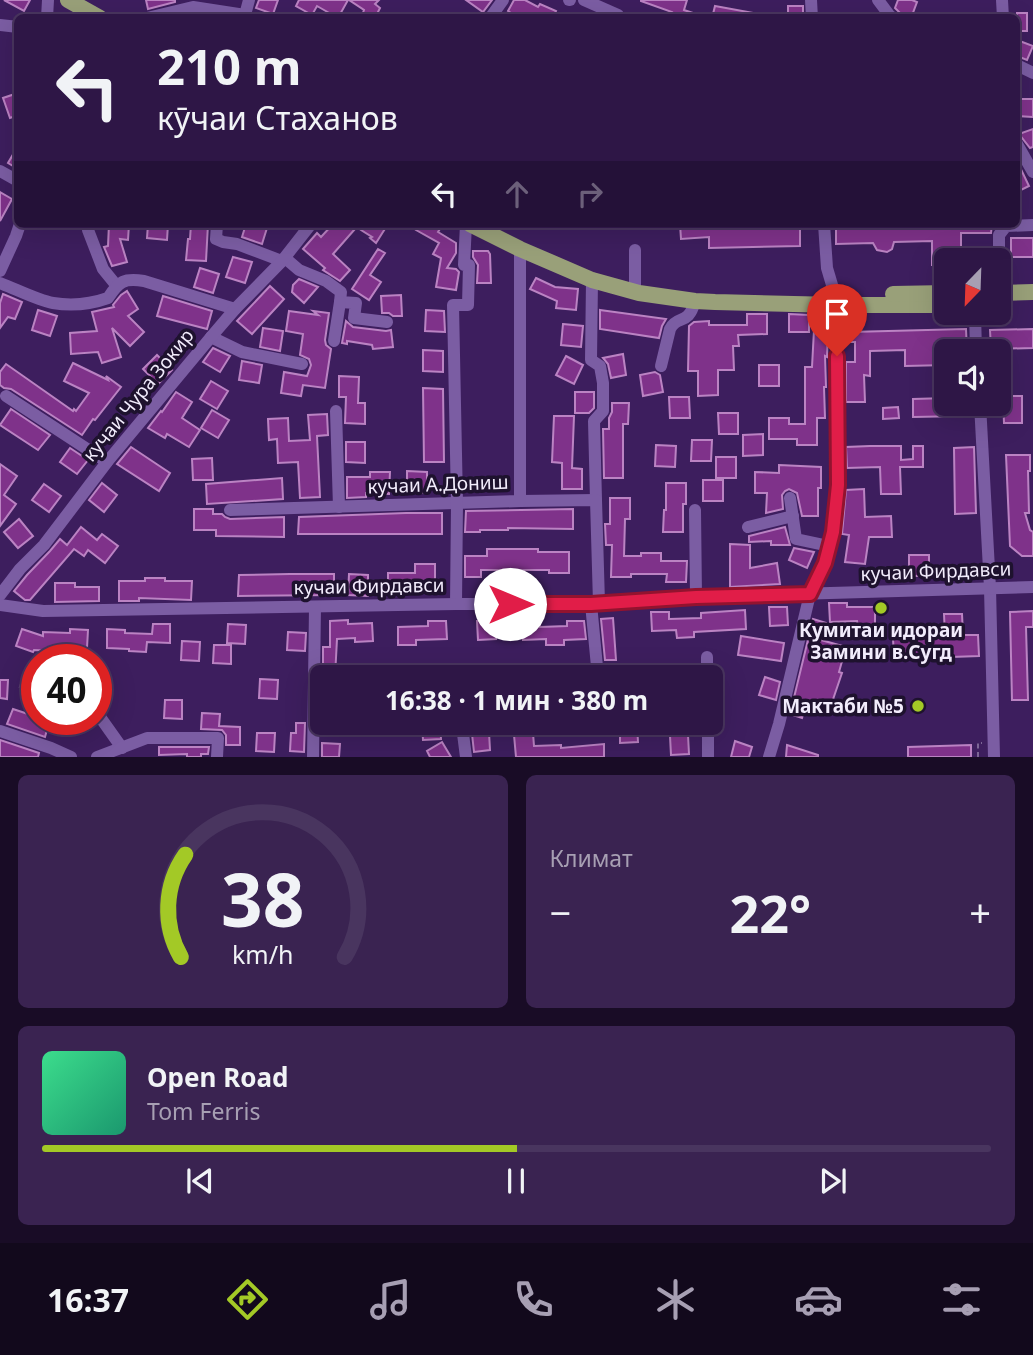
<!DOCTYPE html>
<html lang="ru">
<meta charset="utf-8">
<style>
body{margin:0;font-family:"Noto Sans",sans-serif;background:#3a2351;color:#f1f3f6;height:100vh;display:flex;flex-direction:column;font-size:26px;white-space:nowrap}
*{box-sizing:border-box;margin:0}
p{font-size:23px;color:#a79fb3}
.icon{flex:none;width:38px;height:38px;fill:none;stroke:currentColor;stroke-width:2;stroke-linecap:round;stroke-linejoin:round}
.map{position:relative;height:757px;overflow:hidden}
.details{display:flex;flex-direction:column;gap:18px;padding:18px;background:#190c26;flex:1}
.details>*{flex:none}
.hud{position:absolute;left:14px;top:14px;width:1006px;height:214px;border-radius:10px;box-shadow:0 7px 28px #0002,0 0 0 2px #49355f;background:#2e1646;color:#f1f3f6;overflow:hidden}
.needle{width:46px;rotate:203deg}
.fabs{position:absolute;left:934px;top:248px;display:grid;gap:14px}
.fabs a{display:grid;place-items:center;width:77px;height:77px;border-radius:10px;background:#2e1646;box-shadow:0 7px 28px #0002,0 0 0 2px #49355f;font-size:35px}
.speed{position:absolute;left:21px;top:644px;display:flex;gap:14px;font-size:35px;font-weight:700;text-align:center}
.speed>*{display:grid;place-content:center;width:91px;height:91px;border-radius:50%;background:#2e1646;box-shadow:0 7px 28px #0002,0 0 0 2px #49355f;line-height:1}
.speed .limit{border:10px solid #d22;background:#fff;color:#111}
.pin{position:absolute;display:grid;place-items:center;width:60px;height:60px;color:#fff;margin:-72px -30px;border-radius:50% 50% 50% 0;rotate:-45deg;box-shadow:0 0 7px #0007}
.pin .icon{rotate:45deg}
.me{position:absolute;width:77px;margin:-38px;rotate:90deg;stroke-linejoin:round;filter:drop-shadow(0 0 5px #0008)}
.turn{display:flex;align-items:center;gap:24px;height:147px;padding:0 28px;font-size:32px}
.turn .icon{width:91px;height:91px;stroke-width:2.5}
.turn b{display:block;font-size:49px;line-height:60px}
.lanes{display:flex;align-items:center;height:66px;padding:0 28px;background:#0003;justify-content:center;gap:35px;direction:ltr}
.lanes .off{opacity:.35}
.big{font-size:52px;font-weight:700;line-height:1.1}
.details .card{flex:1;display:flex;flex-direction:column;justify-content:center;gap:10px;min-width:0;padding:0 24px;border-radius:10px;background:#3a2351}
.details .dial{align-items:center;gap:0}
.dial svg{height:182px;overflow:visible;fill:none;stroke:#49355f;stroke-width:7;stroke-linecap:round;text-anchor:middle}
.dial text{fill:#f1f3f6;stroke:none}
.song{display:flex;align-items:center;gap:21px}
.cover{width:84px;height:84px;border-radius:10px;background:linear-gradient(135deg,hsl(150 70% 55%),hsl(160 70% 35%))}
.played{height:7px;border-radius:4px;background:linear-gradient(90deg,#a3c926 50%,#49355f 50%)}
.keys{display:flex;justify-content:space-around;direction:ltr}
.heat{display:flex;justify-content:space-between;align-items:center;font-size:38px;direction:ltr}
.details .tiles{flex:1;display:grid;gap:18px;grid-template-columns:1fr 1fr}
.card:last-child{grid-column:span 2}
.trip{position:absolute;left:310px;top:665px;width:413px;height:70px;border-radius:10px;background:#2e1646;box-shadow:0 7px 28px #0002,0 0 0 2px #49355f;font-weight:700;line-height:70px;text-align:center}
.dock{display:flex;height:112px;justify-content:space-around;align-items:center;background:#12091c;color:#a79fb3}
.dock .icon{width:49px;height:49px}
.dock .active{color:#a3c926}
.dock b{font-size:32px;color:#f1f3f6}
.map>svg:first-child{display:block}
.building{fill:#7f328a;stroke:#bb83c3;stroke-width:2}
.lines{fill:none;stroke-linecap:round;stroke-linejoin:round}
.path{stroke:#7c6695;stroke-width:2;stroke-dasharray:5 3.5;stroke-linecap:butt}
.minor{stroke:#7b5da3;stroke-width:12}
.major{stroke:#99a079;stroke-width:16}
.route-casing{stroke:#92132f;stroke-width:18}
.route{stroke:#e11d48;stroke-width:12}
.poi-dot{fill:#a3c926;stroke:#1e122e;stroke-width:2.5}
.labels{text-anchor:middle;stroke-width:7;stroke-linejoin:round;paint-order:stroke}
.street-label{font-size:19px;fill:#f2ecfc;stroke:#1e122e}
.poi-label{font-size:19px;font-weight:bold;fill:#f2ecfc;stroke:#1e122e}
</style>
<div class="map">
<svg width="1033" height="757" viewBox="0 0 1033 757">
<rect width="100%" height="100%" fill="#3d1e5e"/>
<g class="building">
<polygon points="4,0 30,0 24,11"/>
<polygon points="146,0 175,0 175,2 148,9"/>
<polygon points="259,0 278,0 273,14 256,8"/>
<polygon points="299,0 348,0 338,18 317,6 312,15 296,6"/>
<polygon points="349,0 379,0 375,4 380,8 375,18 361,18 364,10"/>
<polygon points="466,0 492,0 483,12"/>
<polygon points="514,0 525,0 538,7 540,4 556,11 553,18 519,18 508,11"/>
<polygon points="641,0 687,0 684,10 702,16 702,18 670,18 672,12 641,1"/>
<polygon points="898,0 912,0 917,2 911,18 902,15 895,8"/>
<polygon points="715,6 759,14 758,18 712,18"/>
<rect x="788" y="6" width="15" height="12"/>
<rect x="1017" y="13" width="10" height="18"/>
<polygon points="1017,40 1033,46 1027,60 1017,56"/>
<polygon points="18,93 18,115 10,118 3,98"/>
<polygon points="1017,99 1033,99 1033,117 1017,116"/>
<polygon points="1033,129 1033,147 1030,148 1019,134"/>
<polygon points="18,146 18,169 8,163"/>
<polygon points="1017,161 1029,186 1017,192"/>
<polygon points="0,192 12,199 0,221"/>
<polygon points="109,224 129,224 128,240 120,239 127,262 112,266 104,247 108,246"/>
<polygon points="148,224 168,224 167,240 147,238"/>
<polygon points="191,224 208,224 206,261 186,260 188,239 190,239"/>
<polygon points="246,224 255,224 267,228 262,244 242,237"/>
<polygon points="333,224 350,224 355,229 333,254 350,270 340,281 323,270 325,268 303,249 317,233 321,237"/>
<polygon points="365,224 388,224 376,243 370,238 372,237 361,230"/>
<polygon points="420,224 443,224 438,232 456,243 456,253 447,268 456,269 459,272 456,290 436,287 441,258 433,254 439,243 416,230"/>
<polygon points="680,224 700,224 700,227 800,224 800,246 709,248 709,237 681,239"/>
<polygon points="836,224 992,224 991,233 961,233 961,248 990,248 990,261 947,261 947,265 932,265 932,241 894,242 892,249 887,252 877,250 873,243 836,244"/>
<rect x="1011" y="238" width="22" height="19"/>
<polygon points="378,249 385,253 370,275 381,282 369,300 352,289"/>
<polygon points="473,251 488,251 490,254 491,283 477,283 478,265 473,257"/>
<polygon points="233,257 252,262 245,283 226,277"/>
<polygon points="200,268 219,274 213,293 194,287"/>
<polygon points="536,278 555,287 578,289 576,310 556,308 557,301 530,289"/>
<polygon points="299,279 318,287 304,303 292,292 293,285"/>
<polygon points="270,286 284,299 252,334 237,321"/>
<polygon points="127,291 138,309 128,316 144,332 130,346 112,328 121,357 102,363 98,352 71,354 70,333 97,331 92,312 114,307 113,305 121,295"/>
<polygon points="3,294 22,302 15,319 8,317 0,328 0,303"/>
<polygon points="401,295 402,316 393,316 389,313 382,313 381,296"/>
<polygon points="163,296 212,311 207,329 157,316"/>
<polygon points="38,310 57,316 50,336 32,330"/>
<polygon points="426,310 444,311 445,332 425,331"/>
<polygon points="600,310 666,319 662,326 659,338 600,329"/>
<polygon points="289,311 318,315 313,311 329,313 325,340 326,345 331,349 325,388 303,385 301,396 281,393 284,372 307,376 311,365 309,359 300,355 303,334 286,331"/>
<polygon points="747,314 767,314 767,334 738,335 739,346 733,346 734,370 718,370 718,395 698,396 698,371 688,371 689,326 694,322 709,321 709,325 747,325"/>
<polygon points="789,314 809,315 809,332 789,332"/>
<polygon points="346,321 353,327 386,331 391,330 393,347 373,349 372,345 347,341 347,344 342,343"/>
<polygon points="563,324 583,326 581,347 561,345"/>
<polygon points="263,328 283,331 280,351 260,347"/>
<polygon points="966,329 967,352 947,352 947,365 905,366 905,350 870,351 870,376 864,375 865,402 846,402 846,362 855,362 855,342 851,342 850,332"/>
<polygon points="1033,329 1033,348 991,349 990,330"/>
<polygon points="814,330 828,330 827,357 825,356 826,387 824,387 825,418 817,418 817,445 797,445 797,439 769,439 769,418 789,418 789,424 805,424 805,367 812,367"/>
<polygon points="213,348 230,356 220,372 203,362"/>
<polygon points="423,350 443,351 443,372 423,371"/>
<polygon points="623,354 626,375 611,378 608,364 603,358"/>
<polygon points="157,355 172,370 158,384 143,369"/>
<polygon points="566,356 583,365 574,384 556,375"/>
<polygon points="242,361 262,365 259,383 239,380"/>
<polygon points="73,363 108,380 106,376 121,387 95,420 93,419 82,435 11,389 4,388 0,385 0,372 6,364 73,411 74,409 76,411 89,393 64,381"/>
<rect x="759" y="365" width="20" height="21"/>
<polygon points="655,372 660,375 663,392 643,396 640,375"/>
<polygon points="339,376 359,377 358,403 365,403 365,424 345,423 346,397 339,397"/>
<polygon points="211,381 228,391 217,409 200,399"/>
<polygon points="423,388 443,389 444,462 424,462"/>
<polygon points="176,392 192,402 182,418 200,430 189,447 167,434 165,438 148,428 161,411 162,412"/>
<polygon points="575,392 594,392 594,408 589,413 575,413"/>
<polygon points="1003,396 1022,396 1022,423 1004,423"/>
<polygon points="669,397 689,397 690,418 670,418"/>
<polygon points="947,398 947,404 964,404 964,416 913,417 913,399"/>
<polygon points="612,403 629,403 628,424 623,424 623,478 604,478 603,429 609,429 609,418 612,412"/>
<polygon points="898,407 899,418 883,419 883,408"/>
<polygon points="11,409 50,435 38,450 0,425"/>
<polygon points="212,410 229,420 218,438 201,428"/>
<polygon points="718,413 738,413 738,434 719,434"/>
<polygon points="327,414 328,435 317,436 320,497 300,498 298,462 278,463 277,439 269,440 268,419 288,418 289,441 310,440 308,415"/>
<polygon points="554,416 574,416 572,468 582,469 582,489 562,489 562,463 552,462"/>
<polygon points="763,434 763,455 743,456 743,435"/>
<polygon points="692,440 712,440 711,461 691,461"/>
<polygon points="346,442 365,442 365,463 346,462"/>
<polygon points="656,445 676,446 675,467 655,466"/>
<polygon points="870,446 901,446 901,460 913,459 913,446 923,446 923,467 900,467 901,494 881,494 880,467 847,468 846,447"/>
<polygon points="131,447 170,473 159,491 117,464"/>
<polygon points="974,447 976,513 955,514 954,448"/>
<polygon points="70,448 88,460 77,474 60,462"/>
<polygon points="1006,455 1030,455 1030,471 1028,471 1029,513 1025,513 1030,530 1033,532 1033,556 1022,556 1010,546"/>
<rect x="716" y="457" width="20" height="21"/>
<polygon points="212,458 213,480 193,480 192,459"/>
<polygon points="0,464 17,476 4,495 16,504 0,526"/>
<polygon points="779,465 821,467 821,488 818,488 818,516 802,516 797,493 789,489 785,491 782,495 783,509 766,513 767,493 755,493 755,472 779,473"/>
<polygon points="407,471 427,472 427,493 407,492"/>
<polygon points="370,472 390,472 389,494 366,493 366,497 347,498 347,477 370,477"/>
<polygon points="282,478 283,499 207,504 206,484"/>
<rect x="703" y="480" width="20" height="21"/>
<polygon points="102,483 117,495 104,512 89,500"/>
<polygon points="666,483 686,483 686,504 683,504 683,532 663,532 664,510 666,510"/>
<polygon points="44,484 61,496 49,512 32,500"/>
<polygon points="864,489 865,517 891,516 892,537 869,537 865,564 845,562 849,535 842,534 846,490"/>
<polygon points="610,498 630,498 630,519 625,519 624,556 641,556 641,553 661,553 661,561 687,561 686,582 666,582 667,574 631,574 631,577 611,577 612,545 606,545 605,524 610,524"/>
<polygon points="194,509 213,509 213,514 222,514 225,517 230,519 284,517 284,537 216,536 216,530 194,530"/>
<polygon points="573,509 573,529 508,528 508,530 480,530 480,532 465,532 466,511"/>
<polygon points="406,513 442,513 442,534 298,534 299,517"/>
<polygon points="19,519 33,536 18,548 4,532"/>
<polygon points="81,527 97,540 102,534 118,546 105,563 88,550 84,556 74,549 30,600 25,600 14,591 27,575 50,551 60,539 67,545"/>
<polygon points="785,527 790,545 771,545 771,541 749,542 749,536"/>
<polygon points="730,544 750,545 750,568 777,563 780,584 730,587"/>
<polygon points="794,548 814,552 807,568 789,560"/>
<polygon points="487,549 538,549 538,552 569,552 569,573 549,573 549,570 481,570 481,577 465,577 465,556 487,556"/>
<rect x="909" y="555" width="20" height="21"/>
<polygon points="415,564 435,564 435,585 408,585 407,594 388,594 388,573 415,573"/>
<polygon points="290,574 334,574 334,595 238,596 239,575"/>
<polygon points="349,574 368,575 368,596 348,595"/>
<polygon points="145,578 165,578 165,581 192,581 191,600 139,598 139,601 119,601 119,581 145,581"/>
<polygon points="55,583 75,583 75,587 99,587 99,601 55,602"/>
<polygon points="829,603 847,603 847,607 875,607 875,625 858,626 857,621 830,622"/>
<polygon points="769,607 787,607 788,625 770,626"/>
<polygon points="745,610 746,629 694,632 694,637 677,638 676,630 652,631 651,612 669,612 669,619 701,618 701,613"/>
<polygon points="1033,611 1033,627 1026,627 1028,700 1012,700 1010,612"/>
<polygon points="944,614 962,614 963,635 978,635 979,656 894,659 893,638 945,636"/>
<polygon points="613,618 616,660 605,660 601,619"/>
<polygon points="813,619 826,623 821,640 846,647 839,672 842,673 828,714 805,708 802,718 790,714"/>
<polygon points="348,620 348,624 372,623 373,641 355,642 355,638 337,639 335,677 323,677 323,647 330,647 330,621"/>
<polygon points="428,621 446,621 447,639 416,640 416,645 398,645 398,627 428,626"/>
<polygon points="477,621 495,621 496,639 478,640"/>
<polygon points="522,621 540,621 540,627 567,626 567,621 584,621 586,639 564,640 564,645 546,645 546,639 523,640"/>
<polygon points="153,624 170,624 170,643 147,642 146,652 129,651 129,649 107,648 107,629 125,630 125,633 152,634"/>
<polygon points="228,624 246,625 245,644 227,643"/>
<polygon points="22,629 43,636 43,632 70,633 70,629 88,630 87,648 61,647 60,651 34,650 33,652 16,646"/>
<polygon points="288,632 306,633 305,651 287,650"/>
<polygon points="741,636 784,643 781,661 738,655"/>
<polygon points="182,641 200,642 199,661 181,660"/>
<polygon points="214,645 231,645 231,664 213,663"/>
<polygon points="26,670 37,673 37,693 20,687"/>
<polygon points="765,677 780,682 776,700 759,695"/>
<polygon points="260,679 278,680 277,699 259,698"/>
<polygon points="0,680 8,680 7,699 0,698"/>
<polygon points="96,687 111,696 103,709 96,706"/>
<polygon points="165,700 182,700 182,719 164,718"/>
<polygon points="13,709 37,717 37,719 50,719 45,737 7,724"/>
<polygon points="202,713 220,714 219,726 240,727 240,745 226,745 226,735 222,730 201,729"/>
<polygon points="56,719 87,719 79,733"/>
<polygon points="296,723 305,723 304,752 290,751 291,733 296,733"/>
<polygon points="422,723 440,723 441,739 423,740"/>
<polygon points="566,723 585,723 586,730 542,734 541,725"/>
<rect x="642" y="723" width="18" height="7"/>
<polygon points="620,724 637,724 638,742 620,743"/>
<polygon points="489,732 490,750 474,752 472,734"/>
<polygon points="257,733 275,733 274,752 256,751"/>
<polygon points="533,733 534,746 561,745 561,748 604,744 604,757 516,757 514,735"/>
<polygon points="688,735 689,754 671,755 670,736"/>
<polygon points="0,740 39,753 38,757 0,757"/>
<polygon points="735,741 752,747 749,757 731,757"/>
<polygon points="442,742 451,757 430,757 427,751"/>
<polygon points="322,743 340,744 339,757 322,757"/>
<polygon points="787,745 818,755 818,757 786,757"/>
<polygon points="971,745 971,757 908,757 908,747"/>
<polygon points="159,747 209,747 208,754 201,754 201,757 187,757 187,754 159,755"/>
</g>
<g class="lines">
<polyline class="path" points="978,757 978,743 982,743"/>
<g class="minor">
<polyline points="569,0 570,0"/>
<polyline points="584,0 618,15 617,18"/>
<polyline points="811,0 812,18"/>
<polyline points="878,0 890,16 894,18"/>
<polyline points="1002,0 1003,18"/>
<polyline points="47,18 48,0"/>
<polyline points="147,18 193,7 245,15 249,0"/>
<polyline points="490,18 503,0"/>
<polyline points="0,25 18,27"/>
<polyline points="1017,65 1033,73"/>
<polyline points="1017,144 1033,172"/>
<polyline points="0,171 18,181"/>
<polyline points="88,224 88,230 103,269 116,285"/>
<polyline points="217,224 216,239 223,242 237,244 282,261"/>
<polyline points="285,258 299,270 326,281 341,292 340,302 356,303 354,318 387,322"/>
<polyline points="999,261 999,235 1006,226 1033,225"/>
<polyline points="0,271 16,236 20,224"/>
<polyline points="592,280 591,360 600,366 603,383 603,411 594,421 596,500"/>
<path d="M0,283C16,289 37,300 53,303C71,306 91,304 108,298C119,281 124,278 144,281L235,309"/>
<polyline points="635,285 635,250"/>
<polyline points="975,313 976,352"/>
<polyline points="211,337 242,352 302,364"/>
<polyline points="334,341 340,302"/>
<path d="M661,366L670,329C678,314 688,327 695,301"/>
<polyline points="6,396 107,462"/>
<polyline points="980,404 990,588 994,757"/>
<polyline points="336,411 339,507"/>
<polyline points="790,498 796,539 829,546"/>
<polyline points="520,501 596,500 599,603"/>
<polyline points="230,510 520,501 520,249"/>
<polyline points="695,510 696,597"/>
<polyline points="748,527 793,516"/>
<polyline points="0,595 20,569 44,545 107,462 211,337 235,309 282,261 311,224"/>
<polyline points="456,604 457,503 453,305 468,305 469,265 464,265 466,224"/>
<polyline points="591,604 598,677"/>
<polyline points="0,605 43,611 456,604 591,604 696,597 1033,587"/>
<polyline points="707,657 707,677"/>
<polyline points="96,715 100,717 122,748"/>
<polyline points="708,723 708,756"/>
<polyline points="0,731 51,748 71,757"/>
<polyline points="97,757 147,738 218,738 217,757"/>
<polyline points="313,757 315,607"/>
<polyline points="466,757 462,726 479,723"/>
<polyline points="769,757 779,724 810,594 825,563 833,532 838,485 836,305 835,295 827,268 824,224"/>
</g>
<g class="major">
<polyline points="68,0 100,18"/>
<polyline points="470,224 520,249 592,280 639,293 695,301 715,302 836,305 947,305"/>
<polyline points="999,293 1033,292"/>
<polyline points="893,294 947,293"/>
</g>
</g>
<g class="lines">
<g class="route-casing">
<polyline id="route" points="510,604 591,604 696,597 810,594 825,563 833,532 838,485 837,356"/>
</g>
<use href="#route" class="route"/>
</g>
<g class="poi-dot">
<circle cx="881" cy="608" r="7"/>
<circle cx="918" cy="706" r="7"/>
</g>
<g class="labels">
<g class="street-label">
<text transform="translate(138 395) rotate(-51)" y="7">кучаи Чура Зокир</text>
<text transform="translate(438 484) rotate(-2)" y="7">кучаи А.Дониш</text>
<text transform="translate(936 571) rotate(-2)" y="7">кучаи Фирдавси</text>
<text transform="translate(369 586) rotate(-1)" y="7">кучаи Фирдавси</text>
</g>
<g class="poi-label">
<text x="881" y="637">Кумитаи идораи<tspan x="881" dy="22">Замини в.Сугд</tspan></text>
<text x="904" y="713" text-anchor="end">Мактаби №5</text>
</g>
</g>
</svg>
<div class="fabs">
<a><svg class="needle" viewBox="-14 -14 28 28"><path d="M0-13l5 13h-10z" fill="#e53935"/><path d="M0 13l5-13h-10z" fill="#a79fb3"/></svg></a>
<a><svg class="icon" aria-label="sound" viewBox="0 0 24 24"><path d="M4 9h4l5-4v14l-5-4H4zM17 9q2 3 0 6"/></svg></a>
</div>
<div class="speed"><div class="limit">40</div></div>
<div class="pin" style="left:837px;top:356px;background:#d93025"><svg class="icon" aria-label="arrive" viewBox="0 0 24 24"><path d="M6 21V4h12l-3 4 3 4H6"/></svg></div>
<svg class="me" style="left:510px;top:604px" viewBox="-20 -20 40 40"><circle r="19" fill="#fff"/><path d="M0-13L10 11 0 6-10 11z" fill="#e11d48"/></svg>
<div class="trip">16:38 · 1 мин · 380 m</div>
<div class="hud">
<div class="turn"><svg class="icon" aria-label="left" viewBox="0 0 24 24"><path d="M17 20v-9H6M10 6l-5 5 5 5"/></svg><div><b>210 m</b>кӯчаи Стаханов</div></div>
<div class="lanes"><svg class="icon" aria-label="left" viewBox="0 0 24 24"><path d="M17 20v-9H6M10 6l-5 5 5 5"/></svg><svg class="icon off" aria-label="ahead" viewBox="0 0 24 24"><path d="M12 20V5M6 11l6-6 6 6"/></svg><svg class="icon off" aria-label="right" viewBox="0 0 24 24"><path d="M7 20v-9h11M14 6l5 5-5 5"/></svg></div>
</div>
</div>
<section class="details">
<div class="tiles">
<div class="card dial"><svg viewBox="0 0 100 80">
<path d="M14 69A42 42 0 1 1 86 69"/>
<path d="M14 69A42 42 0 0 1 16 24" stroke="#a3c926"/>
<text x="50" y="56" font-size="32" font-weight="700">38</text>
<text x="50" y="72" font-size="11">km/h</text>
</svg></div>
<div class="card"><p>Климат</p>
<div class="heat"><a>−</a><b class="big">22°</b><a>+</a></div>
</div>
<div class="card">
<div class="song"><i class="cover"></i><div><b>Open Road</b><p>Tom Ferris</p></div></div>
<div class="played"></div>
<div class="keys"><svg class="icon" aria-label="previous" viewBox="0 0 24 24"><path d="M18 5L8 12l10 7zM5 5v14"/></svg><svg class="icon" aria-label="pause" viewBox="0 0 24 24"><path d="M8 5v14M16 5v14"/></svg><svg class="icon" aria-label="next" viewBox="0 0 24 24"><path d="M6 5l10 7-10 7zM19 5v14"/></svg></div>
</div>
</div>
</section>
<nav class="dock">
<b>16:37</b>
<svg class="icon active" aria-label="directions" viewBox="0 0 24 24"><path d="M12 3l9 9-9 9-9-9zM9 14v-3h6M13 9l2 2-2 2"/></svg>
<svg class="icon" aria-label="music" viewBox="0 0 24 24"><path d="M9 18V5l10-2v13"/><circle cx="6" cy="18" r="3"/><circle cx="16" cy="16" r="3"/></svg>
<svg class="icon" aria-label="phone" viewBox="0 0 24 24"><path d="M5 4h4l2 5-3 2q2 4 5 5l2-3 5 2v4C11 20 4 13 5 4z"/></svg>
<svg class="icon" aria-label="climate" viewBox="0 0 24 24"><path d="M12 3v18M4 7l16 10M4 17L20 7"/></svg>
<svg class="icon" aria-label="car" viewBox="0 0 24 24"><path d="M5 17H2v-5l4-1 3-4h7l3 4 3 1v5h-3M9 17h6M6 11h13"/><circle cx="7" cy="17" r="2"/><circle cx="17" cy="17" r="2"/></svg>
<svg class="icon" aria-label="filters" viewBox="0 0 24 24"><path d="M4 7h16M4 17h16"/><circle cx="9" cy="7" r="2"/><circle cx="15" cy="17" r="2"/></svg>
</nav>
